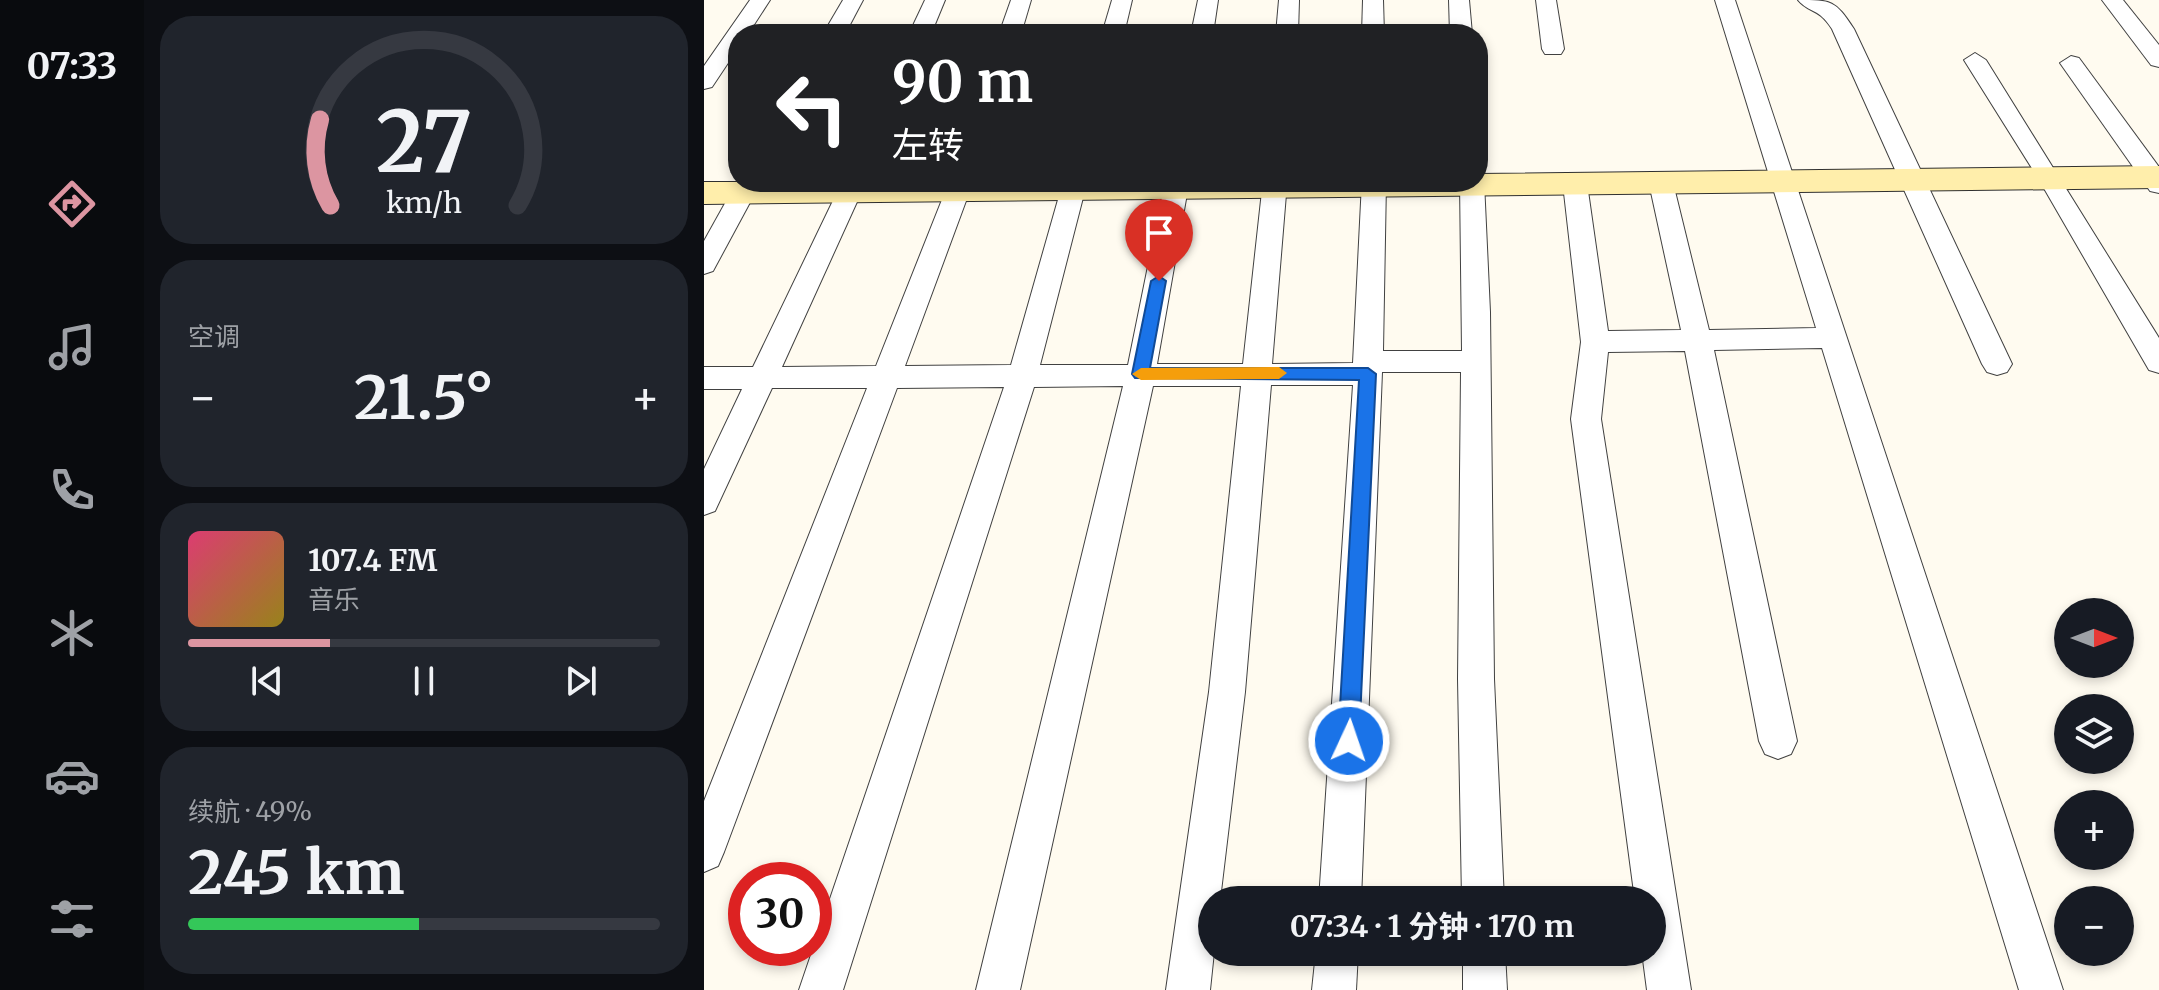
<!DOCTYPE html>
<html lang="zh">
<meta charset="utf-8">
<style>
body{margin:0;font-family:Merriweather,"Noto Sans SC",serif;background:#20242c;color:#f1f3f6;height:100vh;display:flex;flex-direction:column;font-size:30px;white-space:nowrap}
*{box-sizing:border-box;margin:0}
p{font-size:26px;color:#9ea1a6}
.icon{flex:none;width:44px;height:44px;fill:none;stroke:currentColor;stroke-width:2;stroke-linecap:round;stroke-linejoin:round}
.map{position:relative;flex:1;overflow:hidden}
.side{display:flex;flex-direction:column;gap:16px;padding:16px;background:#0d0f14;width:560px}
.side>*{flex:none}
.top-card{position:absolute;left:24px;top:24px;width:760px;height:168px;border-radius:32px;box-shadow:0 4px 12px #0003;background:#202124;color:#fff;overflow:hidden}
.needle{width:52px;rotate:90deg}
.fabs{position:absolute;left:1350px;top:598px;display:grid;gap:16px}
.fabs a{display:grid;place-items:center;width:80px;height:80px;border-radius:50%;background:#171b24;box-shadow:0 4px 12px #0003;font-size:40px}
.speed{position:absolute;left:24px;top:862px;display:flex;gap:16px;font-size:40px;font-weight:700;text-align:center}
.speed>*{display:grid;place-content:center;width:104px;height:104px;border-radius:50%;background:#171b24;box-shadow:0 4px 12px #0003;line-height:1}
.speed .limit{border:12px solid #d22;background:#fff;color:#111}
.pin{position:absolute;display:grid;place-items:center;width:68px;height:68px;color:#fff;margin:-82px -34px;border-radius:50% 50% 50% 0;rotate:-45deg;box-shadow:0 0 8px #0007}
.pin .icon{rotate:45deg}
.me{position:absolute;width:88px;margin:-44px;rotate:3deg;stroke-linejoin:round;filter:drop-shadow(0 0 6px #0008)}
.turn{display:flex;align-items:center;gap:28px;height:168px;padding:0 32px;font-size:36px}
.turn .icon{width:104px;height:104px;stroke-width:2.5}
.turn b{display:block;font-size:56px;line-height:68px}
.big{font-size:60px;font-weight:700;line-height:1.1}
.side .widget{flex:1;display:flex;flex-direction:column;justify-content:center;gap:12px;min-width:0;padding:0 28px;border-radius:32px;background:#20242c}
.side .dial{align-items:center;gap:0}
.dial svg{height:208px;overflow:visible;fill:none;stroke:#363941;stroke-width:7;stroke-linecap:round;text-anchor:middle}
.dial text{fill:#f1f3f6;stroke:none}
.song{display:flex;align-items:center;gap:24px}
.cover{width:96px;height:96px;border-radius:12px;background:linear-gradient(135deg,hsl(340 70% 55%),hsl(50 70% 35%))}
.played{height:8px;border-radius:4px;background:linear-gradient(90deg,#dc95a1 30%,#363941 30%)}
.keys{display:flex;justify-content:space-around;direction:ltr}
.heat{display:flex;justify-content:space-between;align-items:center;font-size:44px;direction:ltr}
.charge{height:12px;border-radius:6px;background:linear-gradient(90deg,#34c759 49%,#363941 0)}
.trip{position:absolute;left:494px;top:886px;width:468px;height:80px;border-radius:40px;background:#171b24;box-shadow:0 4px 12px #0003;font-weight:700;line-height:80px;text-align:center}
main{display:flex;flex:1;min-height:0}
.tabs{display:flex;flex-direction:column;width:144px;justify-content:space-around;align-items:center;background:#090b0e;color:#9ea1a6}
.tabs .icon{width:56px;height:56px}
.tabs .selected{color:#dc95a1}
.tabs b{font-size:36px;color:#f1f3f6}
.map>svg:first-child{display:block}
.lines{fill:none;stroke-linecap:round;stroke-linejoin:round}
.street-casing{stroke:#414141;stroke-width:2}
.secondary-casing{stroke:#303030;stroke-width:2}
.street{fill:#fff;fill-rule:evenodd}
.secondary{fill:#ffeeab;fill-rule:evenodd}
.route{fill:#1a73e8;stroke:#114b97;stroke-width:2}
.slow{fill:#f59e0b}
</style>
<main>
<nav class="tabs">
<b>07:33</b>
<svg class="icon selected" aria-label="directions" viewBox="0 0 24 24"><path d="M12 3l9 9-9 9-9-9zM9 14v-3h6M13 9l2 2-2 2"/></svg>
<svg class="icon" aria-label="music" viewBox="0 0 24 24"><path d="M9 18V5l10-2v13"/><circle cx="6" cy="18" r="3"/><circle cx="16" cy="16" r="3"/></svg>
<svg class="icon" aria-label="phone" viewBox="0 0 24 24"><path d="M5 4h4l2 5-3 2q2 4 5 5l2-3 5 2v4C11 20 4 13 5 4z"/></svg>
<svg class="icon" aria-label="climate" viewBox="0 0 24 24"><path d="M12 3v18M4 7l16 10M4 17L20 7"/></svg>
<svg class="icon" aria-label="car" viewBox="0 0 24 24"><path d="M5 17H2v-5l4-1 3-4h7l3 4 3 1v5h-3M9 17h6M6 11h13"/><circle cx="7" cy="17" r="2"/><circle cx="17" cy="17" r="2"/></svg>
<svg class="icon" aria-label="filters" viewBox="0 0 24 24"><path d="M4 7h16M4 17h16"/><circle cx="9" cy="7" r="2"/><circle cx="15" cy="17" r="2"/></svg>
</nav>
<section class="side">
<div class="widget dial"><svg viewBox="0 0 100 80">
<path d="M14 69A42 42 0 1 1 86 69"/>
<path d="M14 69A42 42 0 0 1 10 36" stroke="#dc95a1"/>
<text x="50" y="56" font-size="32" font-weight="700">27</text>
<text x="50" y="72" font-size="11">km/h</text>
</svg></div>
<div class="widget"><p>空调</p>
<div class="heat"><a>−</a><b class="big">21.5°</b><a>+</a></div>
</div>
<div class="widget">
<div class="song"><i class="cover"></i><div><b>107.4 FM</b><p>音乐</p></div></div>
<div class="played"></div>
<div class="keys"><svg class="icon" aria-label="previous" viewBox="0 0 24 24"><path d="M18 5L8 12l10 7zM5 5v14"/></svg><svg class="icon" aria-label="pause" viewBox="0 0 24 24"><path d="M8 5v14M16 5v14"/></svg><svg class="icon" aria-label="next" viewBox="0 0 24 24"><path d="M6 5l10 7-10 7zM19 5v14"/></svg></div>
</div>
<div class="widget"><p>续航 · 49%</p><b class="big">245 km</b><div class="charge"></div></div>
</section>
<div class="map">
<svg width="1455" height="990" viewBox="0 0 1455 990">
<rect width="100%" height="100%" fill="#fffbf0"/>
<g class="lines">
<g class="street-casing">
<g id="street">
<polygon points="46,0 66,0 44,34 34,34 34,48 8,87 0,89 0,66"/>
<polygon points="139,0 159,0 141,34 119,34"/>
<polygon points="221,0 241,0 227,34 205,34"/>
<polygon points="307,0 327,0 317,34 295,34"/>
<polygon points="408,0 428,0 420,34 398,34"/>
<polygon points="494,0 514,0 509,34 487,34"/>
<polygon points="575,0 595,0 594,34 572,34"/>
<polygon points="659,0 679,0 680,34 658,34"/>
<polygon points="745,0 765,0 768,34 746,34"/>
<polygon points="832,0 852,0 860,49 857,54 841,54 838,49"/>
<polygon points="1011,0 1031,0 1359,990 1315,990 1118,348 1010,350 1093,741 1087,754 1074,759 1061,754 1055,741 981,351 904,352 897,419 987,990 943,990 938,952 948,952 948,900 931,900 867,419 877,342 859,184 862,178 880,178 883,184 904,331 977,330 945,183 948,177 966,177 969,183 1005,330 1112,328"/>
<path d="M1094,0C1128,0 1131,0 1150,29L1308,364L1303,372L1293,375L1283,372L1278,364L1128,29C1114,7 1106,14 1094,0Z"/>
<polygon points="1398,0 1419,0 1455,45 1455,67 1447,65"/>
<polygon points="1271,53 1282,60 1455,338 1455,373 1445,370 1334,178 1260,60"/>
<polygon points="1367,56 1375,58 1455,167 1455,193 1446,191 1356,63"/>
<polygon points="774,176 780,182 786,312 790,679 800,900 758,900 754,679 757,372 678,372 657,900 615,900 649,385 567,385 541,692 516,900 508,900 510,952 506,990 462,990 505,692 537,386 449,386 316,990 272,990 419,386 330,387 139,990 95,990 300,387 193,388 20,852 14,866 0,872 0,801 163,388 68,388 11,511 0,515 0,469 38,389 0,389 0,367 49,367 138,182 162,182 78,367 172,366 245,182 269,182 201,366 307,365 359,182 383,182 336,365 424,365 461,182 485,182 453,364 539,364 559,182 583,182 568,364 649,363 658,182 682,182 679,351 758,351 756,182 774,182"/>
<polygon points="34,180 57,182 9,271 0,274 0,241"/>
<polygon points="612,952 654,952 652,990 608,990"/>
<polygon points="759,952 801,952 803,990 759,990"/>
</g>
</g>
<g class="secondary-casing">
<polygon id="secondary" points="1455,166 1455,188 0,204 0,182 774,182 774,174"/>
</g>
<use href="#street" class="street"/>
<use href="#secondary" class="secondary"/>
</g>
<polygon class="route" points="455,276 462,281 446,368 664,368 672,374 655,741 652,748 645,751 637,748 634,741 655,380 431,378 428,374 447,281"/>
<polygon class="slow" points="575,367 583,373 575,379 437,380 428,374 437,368"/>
</svg>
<div class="fabs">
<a><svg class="needle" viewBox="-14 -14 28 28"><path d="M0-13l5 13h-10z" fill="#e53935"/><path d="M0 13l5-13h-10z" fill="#9ea1a6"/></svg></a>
<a><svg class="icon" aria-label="layers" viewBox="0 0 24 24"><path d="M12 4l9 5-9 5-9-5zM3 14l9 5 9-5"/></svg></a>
<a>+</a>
<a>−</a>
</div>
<div class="speed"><div class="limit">30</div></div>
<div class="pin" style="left:455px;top:281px;background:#d93025"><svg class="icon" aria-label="arrive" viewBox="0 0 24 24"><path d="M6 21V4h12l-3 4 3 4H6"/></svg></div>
<svg class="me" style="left:645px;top:741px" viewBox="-20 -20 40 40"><circle r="17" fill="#1a73e8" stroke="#fff" stroke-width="3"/><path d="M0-11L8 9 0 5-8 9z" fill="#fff"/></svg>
<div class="trip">07:34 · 1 分钟 · 170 m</div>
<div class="top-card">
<div class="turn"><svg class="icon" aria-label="left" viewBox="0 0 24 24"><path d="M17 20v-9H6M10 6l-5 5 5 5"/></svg><div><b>90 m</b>左转</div></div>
</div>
</div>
</main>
